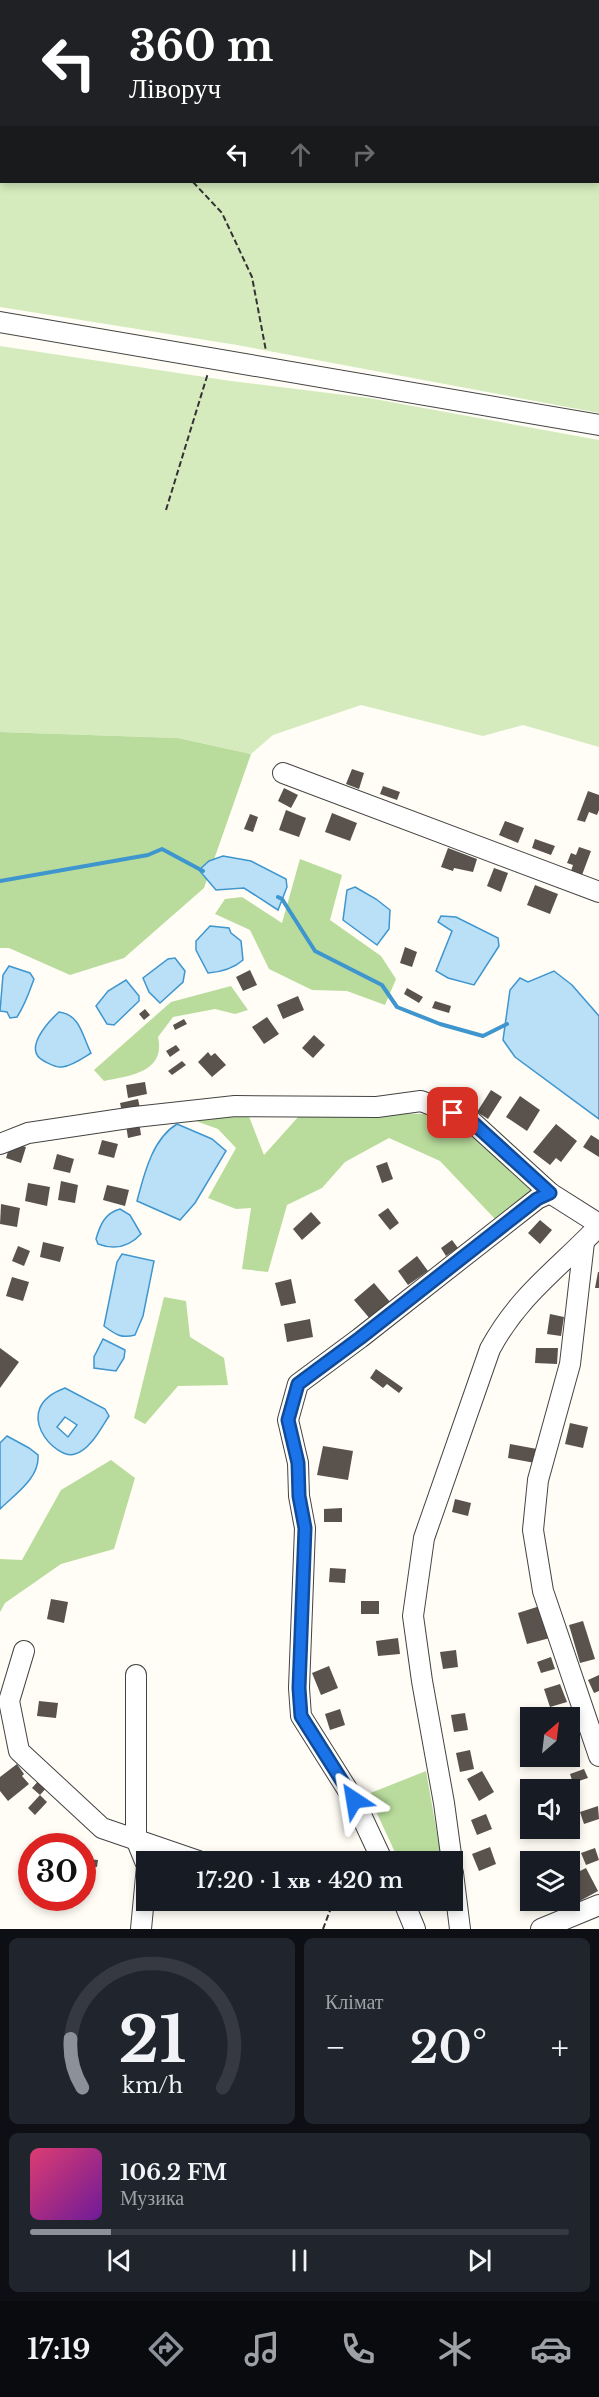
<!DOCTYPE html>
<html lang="uk">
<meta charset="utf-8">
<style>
body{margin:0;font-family:"Libre Baskerville",serif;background:#20242c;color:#f1f3f6;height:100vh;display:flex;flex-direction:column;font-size:22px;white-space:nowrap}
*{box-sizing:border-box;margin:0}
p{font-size:20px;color:#9ea1a6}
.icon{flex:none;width:33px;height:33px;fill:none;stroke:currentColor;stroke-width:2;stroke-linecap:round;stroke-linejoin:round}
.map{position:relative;height:1929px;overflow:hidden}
.sheet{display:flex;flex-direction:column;gap:9px;padding:9px;background:#0d0f14;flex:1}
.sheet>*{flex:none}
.top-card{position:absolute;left:0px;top:0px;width:600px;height:183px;box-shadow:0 3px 9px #0003;background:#202124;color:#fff;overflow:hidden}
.needle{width:39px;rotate:28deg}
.fabs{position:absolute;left:520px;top:1707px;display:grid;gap:12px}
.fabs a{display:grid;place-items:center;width:60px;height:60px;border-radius:0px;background:#171b24;box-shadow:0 3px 9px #0003;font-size:30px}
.speed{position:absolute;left:18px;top:1833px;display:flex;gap:12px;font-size:30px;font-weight:700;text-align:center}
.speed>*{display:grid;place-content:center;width:78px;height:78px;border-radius:50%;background:#171b24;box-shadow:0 3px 9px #0003;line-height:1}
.speed .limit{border:9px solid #d22;background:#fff;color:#111}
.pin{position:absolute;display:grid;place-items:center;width:51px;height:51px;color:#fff;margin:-26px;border-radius:12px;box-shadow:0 3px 9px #0006}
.me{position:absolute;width:66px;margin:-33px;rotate:327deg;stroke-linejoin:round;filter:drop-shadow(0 0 4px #0008)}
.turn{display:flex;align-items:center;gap:21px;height:126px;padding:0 30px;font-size:27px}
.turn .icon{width:78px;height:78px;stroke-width:2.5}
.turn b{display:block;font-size:42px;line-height:51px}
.lanes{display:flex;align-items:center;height:57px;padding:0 30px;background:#0003;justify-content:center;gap:30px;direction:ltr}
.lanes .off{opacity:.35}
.big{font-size:45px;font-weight:600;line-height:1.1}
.sheet .widget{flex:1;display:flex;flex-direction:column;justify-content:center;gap:9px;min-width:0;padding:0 21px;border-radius:9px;background:#20242c}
.sheet .dial{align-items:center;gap:0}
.dial svg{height:156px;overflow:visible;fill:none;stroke:#363941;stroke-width:7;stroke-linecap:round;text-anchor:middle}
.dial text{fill:#f1f3f6;stroke:none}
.song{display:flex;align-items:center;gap:18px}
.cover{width:72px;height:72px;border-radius:9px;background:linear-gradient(135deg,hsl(340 70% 55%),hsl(280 70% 35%))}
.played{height:6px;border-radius:3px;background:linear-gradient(90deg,#8c9099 15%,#363941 15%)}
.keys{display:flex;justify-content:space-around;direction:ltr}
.heat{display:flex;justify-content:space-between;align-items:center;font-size:33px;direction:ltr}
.sheet .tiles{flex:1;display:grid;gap:9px;grid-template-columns:1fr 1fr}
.widget:last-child{grid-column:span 2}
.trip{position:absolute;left:136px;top:1851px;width:327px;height:60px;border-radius:0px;background:#171b24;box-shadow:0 3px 9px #0003;font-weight:600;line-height:60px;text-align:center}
.menu{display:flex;height:96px;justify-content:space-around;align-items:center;background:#090b0e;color:#9ea1a6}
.menu .icon{width:42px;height:42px}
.menu .on{color:#8c9099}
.menu b{font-size:27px;color:#f1f3f6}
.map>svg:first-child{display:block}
.green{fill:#d5ebbd}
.forest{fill:#b9dc9c}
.water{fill:#b9e0f7;stroke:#3f96cf;stroke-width:1.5;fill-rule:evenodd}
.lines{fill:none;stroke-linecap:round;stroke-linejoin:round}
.stream{stroke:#3f96cf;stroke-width:4}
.building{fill:#5a524d}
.minor-casing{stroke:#444;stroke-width:22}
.path{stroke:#333;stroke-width:2;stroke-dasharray:6 3;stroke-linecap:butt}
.minor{stroke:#fff;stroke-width:20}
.route-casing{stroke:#114b97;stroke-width:15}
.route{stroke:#1a73e8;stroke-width:10}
</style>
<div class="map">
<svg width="599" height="1929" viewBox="0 0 599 1929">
<rect width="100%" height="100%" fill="#fffdf5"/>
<g class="green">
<polygon points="0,0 460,0 461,1 2,2 2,182 598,182 599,167 599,413 237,345 0,307"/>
<polygon points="0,346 231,381 369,398 599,440 599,747 523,725 483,736 361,705 273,735 251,754 178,738 0,732"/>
</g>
<g class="forest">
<polygon points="460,0 599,0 599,167 598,2"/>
<polygon points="0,732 178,738 251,754 204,888 124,958 70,975 9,948 0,948"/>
<polygon points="300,859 342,875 330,920 381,956 396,979 385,1005 347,991 312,990 269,969 250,930 215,914 225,899 242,897 282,923"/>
<path d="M231,986L248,1010L235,1014L215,1009L173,1017L158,1037C166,1072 130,1076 104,1081L94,1070L171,1002Z"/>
<polygon points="379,1113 428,1114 469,1126 533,1189 495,1219 440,1161 389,1138 345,1162 322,1188 287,1205 268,1272 242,1269 251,1208 236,1209 208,1198 236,1148 218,1129 182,1116 248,1114 264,1155 299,1116"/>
<polygon points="164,1297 186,1301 190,1337 224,1358 228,1385 178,1386 145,1424 134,1418"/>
<polygon points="111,1460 135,1478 114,1549 61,1564 5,1603 0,1612 0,1559 22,1560 61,1490"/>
<polygon points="426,1771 442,1861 399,1861 368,1794"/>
</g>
<g class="water">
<polygon points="223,856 251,861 286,879 287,887 278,910 244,888 216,890 199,870 209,861"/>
<polygon points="355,887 376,899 390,910 389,929 377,945 343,920 347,890"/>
<polygon points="441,916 456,917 498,938 499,946 474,985 448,978 436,971 452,931 438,922"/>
<path d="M210,926L229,928L231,933L241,941L243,960C233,969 221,972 208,973L196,950V941Z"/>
<polygon points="175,958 185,971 183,982 160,1003 149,992 143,978 168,959"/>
<path d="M9,966L30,973L34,979C29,993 25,1005 17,1017L10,1018L7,1012L0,1011L3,975Z"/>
<polygon points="554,971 572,985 599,1016 599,1119 515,1057 503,1040 510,990 520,978 528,982"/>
<polygon points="126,980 139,996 139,1001 114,1025 107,1024 96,1006 108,991"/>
<path d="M59,1012C81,1015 82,1036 91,1053C83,1058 72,1066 62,1067C56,1068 50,1064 44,1061C22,1050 48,1022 59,1012Z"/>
<path d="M177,1124L212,1139L226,1151L195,1203L180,1220L137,1201C144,1175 152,1139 177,1124Z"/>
<path d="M120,1209L130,1215L141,1234C129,1247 114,1250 98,1244L96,1239C100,1225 105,1213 120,1209Z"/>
<path d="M122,1254L154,1261L143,1316L135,1335C121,1339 115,1334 104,1326L117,1262Z"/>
<polygon points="103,1339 125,1350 124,1358 116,1371 94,1368 94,1357"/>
<path d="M65,1388L105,1409L109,1416C101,1428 90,1450 75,1454C56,1461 8,1409 65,1388ZM65,1417L77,1425L68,1437L57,1427Z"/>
<path d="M7,1436L29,1448L38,1455C40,1478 15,1494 0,1509V1443Z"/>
</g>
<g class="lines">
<g class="stream">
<polyline points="0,881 148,855 162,849 203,871"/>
<polyline points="278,897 282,899 315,951 382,985 397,1007 440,1024 483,1036 507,1024"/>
</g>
</g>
<g class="building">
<polygon points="352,769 364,773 359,789 346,784"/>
<polygon points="383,786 400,792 397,800 380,794"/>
<polygon points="284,788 298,795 291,808 278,801"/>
<polygon points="588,791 599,795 599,810 597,815 589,812 585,822 577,820"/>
<polygon points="286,810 306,818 299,837 279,830"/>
<polygon points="332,813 357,823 350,841 325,832"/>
<polygon points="250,814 258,817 253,832 244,829"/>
<polygon points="505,821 524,828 518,843 499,835"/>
<polygon points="535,839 555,846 551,855 532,848"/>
<polygon points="579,847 591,851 582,875 571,871 573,865 567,863 571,853 576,855"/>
<polygon points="448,848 477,859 473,872 454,868 453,871 441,867"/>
<polygon points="494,868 508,873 501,892 487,886"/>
<polygon points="535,885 558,894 550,914 527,905"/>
<polygon points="405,947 417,952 412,967 400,963"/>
<polygon points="250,970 257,985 243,991 236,977"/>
<polygon points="407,988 423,997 419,1003 404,994"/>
<polygon points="298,996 304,1010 283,1019 277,1005"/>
<polygon points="435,1001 451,1006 449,1013 432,1008"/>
<polygon points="145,1009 150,1015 144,1020 139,1014"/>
<polygon points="267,1017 279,1034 264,1044 252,1027"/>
<polygon points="184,1019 187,1024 175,1030 173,1025"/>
<polygon points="314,1035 325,1045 313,1058 302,1048"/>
<polygon points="176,1045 180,1050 170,1057 166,1051"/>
<polygon points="208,1052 211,1056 215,1053 226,1065 212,1077 198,1062"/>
<polygon points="182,1061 186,1065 172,1075 168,1071"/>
<polygon points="145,1082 147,1094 128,1098 126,1085"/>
<polygon points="491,1090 502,1097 488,1119 477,1112"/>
<polygon points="520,1096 540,1110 527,1131 506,1117"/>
<polygon points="138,1099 141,1113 123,1117 120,1103"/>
<polygon points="139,1122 141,1135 128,1138 126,1125"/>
<polygon points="556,1124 577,1141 561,1162 556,1158 550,1165 533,1152"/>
<polygon points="591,1135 599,1140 599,1157 583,1147"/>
<polygon points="102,1140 118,1144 114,1158 98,1154"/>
<polygon points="11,1142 26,1147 21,1163 6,1158"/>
<polygon points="57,1154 74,1159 70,1173 53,1169"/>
<polygon points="387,1162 393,1179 382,1183 376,1166"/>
<polygon points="61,1181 78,1185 75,1203 58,1200"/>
<polygon points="28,1183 50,1187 47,1206 25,1201"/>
<polygon points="107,1185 129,1190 125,1206 103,1200"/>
<polygon points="1,1204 20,1208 17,1227 0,1224"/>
<polygon points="388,1208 399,1223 390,1230 378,1215"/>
<polygon points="311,1212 321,1223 302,1240 293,1229"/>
<polygon points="540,1220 552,1230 540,1244 528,1233"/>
<polygon points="452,1240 458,1248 446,1256 441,1248"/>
<polygon points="43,1242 64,1247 60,1262 40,1257"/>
<polygon points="18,1246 30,1251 24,1266 12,1261"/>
<polygon points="417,1256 428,1271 408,1285 398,1271"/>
<polygon points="598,1272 599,1272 599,1288 595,1288"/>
<polygon points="12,1277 29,1282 23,1301 6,1296"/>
<polygon points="291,1279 296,1303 281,1306 275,1283"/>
<polygon points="374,1283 391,1303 371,1320 354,1300"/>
<polygon points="550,1314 564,1317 561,1336 547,1334"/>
<polygon points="310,1319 313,1337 287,1342 284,1324"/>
<polygon points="0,1348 19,1362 0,1388"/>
<polygon points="536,1348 558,1348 557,1364 535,1363"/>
<polygon points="376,1369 403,1388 399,1393 387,1384 383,1388 370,1378"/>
<polygon points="570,1423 588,1427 583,1448 565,1444"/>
<polygon points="510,1444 537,1449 535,1463 508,1458"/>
<polygon points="323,1446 353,1451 348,1480 317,1475"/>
<polygon points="455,1499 471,1503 468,1516 452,1512"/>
<polygon points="342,1508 342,1522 324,1522 324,1509"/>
<polygon points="330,1568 346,1569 345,1583 329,1582"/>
<polygon points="51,1599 68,1602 64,1623 47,1619"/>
<rect x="361" y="1601" width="18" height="13"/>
<polygon points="540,1606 550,1638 527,1644 518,1613"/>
<polygon points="583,1621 595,1659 580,1663 569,1625"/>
<polygon points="398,1638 400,1654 378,1656 376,1641"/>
<polygon points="456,1650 458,1667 443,1669 440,1652"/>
<polygon points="551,1657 555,1669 541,1673 537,1662"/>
<polygon points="329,1666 338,1688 321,1695 312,1673"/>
<polygon points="599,1675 599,1691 594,1693 588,1680"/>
<polygon points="560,1684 567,1702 550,1707 544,1689"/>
<polygon points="39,1701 58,1703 56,1718 37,1716"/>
<polygon points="340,1709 345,1725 330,1730 325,1714"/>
<polygon points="465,1713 468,1730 454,1732 451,1715"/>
<polygon points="470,1750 474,1769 460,1772 456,1753"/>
<polygon points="17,1764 24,1774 22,1776 29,1784 8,1801 0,1791 0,1777"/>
<polygon points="584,1769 588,1778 573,1783 570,1774"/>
<polygon points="482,1771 494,1792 479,1801 467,1779"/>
<polygon points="40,1779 48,1786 40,1795 47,1802 35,1815 28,1808 40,1795 32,1788"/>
<polygon points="598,1806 599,1819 584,1824 580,1812"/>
<polygon points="486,1814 492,1829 477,1835 471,1820"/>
<polygon points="490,1847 496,1864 479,1871 472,1854"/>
<polygon points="595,1848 599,1860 586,1865 581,1853"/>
<polygon points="87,1859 98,1860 97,1867 86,1866"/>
<polygon points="586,1868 598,1891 578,1902 570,1885 570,1876"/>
<polygon points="544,1900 559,1900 560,1903 548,1909"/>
</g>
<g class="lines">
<g class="minor-casing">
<g id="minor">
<polyline points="0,322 599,425"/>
<polyline points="283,773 599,892"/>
<polyline points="0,1144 28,1133 135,1117 235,1106 377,1107 421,1101 470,1120 550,1193 599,1224"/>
<polyline points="584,1242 570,1364 538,1480 533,1530 543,1591 599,1756"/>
<polyline points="24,1651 9,1701 19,1751 102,1828 201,1862"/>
<polyline points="136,1675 136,1839 147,1866 141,1929"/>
<polyline points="383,1862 354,1800 301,1716 299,1688 305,1528 299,1496 298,1463 288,1420 298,1384 360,1338 537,1199 550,1193"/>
<path d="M452,1862L444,1803L422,1681L413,1616L424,1538L490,1349C519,1295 558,1269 599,1226"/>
<polyline points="453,1873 460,1929"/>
<polyline points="403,1900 415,1929"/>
<polyline points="541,1929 599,1905"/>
</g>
</g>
<g class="path">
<polyline points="0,9 2,10"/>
<polyline points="193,182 222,213 252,277 266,351"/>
<polyline points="166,510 208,373"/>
<polyline points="323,1929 334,1900"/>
</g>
<use href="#minor" class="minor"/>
</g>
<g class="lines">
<g class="route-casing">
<polyline id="route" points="354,1800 301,1716 299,1688 305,1528 299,1496 298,1463 288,1420 298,1384 360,1338 537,1199 550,1193 470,1120 453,1113"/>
</g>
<use href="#route" class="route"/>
</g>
</svg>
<div class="fabs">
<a><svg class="needle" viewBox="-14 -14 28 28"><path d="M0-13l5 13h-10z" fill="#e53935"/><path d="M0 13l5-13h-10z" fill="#9ea1a6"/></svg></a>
<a><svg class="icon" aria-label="sound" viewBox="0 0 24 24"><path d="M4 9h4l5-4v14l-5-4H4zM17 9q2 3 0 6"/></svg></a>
<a><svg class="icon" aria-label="layers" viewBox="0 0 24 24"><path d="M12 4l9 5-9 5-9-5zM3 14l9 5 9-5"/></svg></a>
</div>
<div class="speed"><div class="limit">30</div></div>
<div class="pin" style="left:453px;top:1113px;background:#d93025"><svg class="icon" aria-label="arrive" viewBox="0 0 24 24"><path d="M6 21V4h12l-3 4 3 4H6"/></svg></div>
<svg class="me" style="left:354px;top:1800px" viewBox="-20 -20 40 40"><path d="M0-17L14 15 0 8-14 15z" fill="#1a73e8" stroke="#fff" stroke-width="4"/></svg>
<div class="trip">17:20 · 1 хв · 420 m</div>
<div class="top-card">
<div class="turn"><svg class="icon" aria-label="left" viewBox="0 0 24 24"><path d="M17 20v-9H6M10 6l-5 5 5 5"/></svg><div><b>360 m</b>Ліворуч</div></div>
<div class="lanes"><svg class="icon" aria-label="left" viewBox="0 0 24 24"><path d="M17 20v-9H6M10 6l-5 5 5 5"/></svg><svg class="icon off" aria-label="ahead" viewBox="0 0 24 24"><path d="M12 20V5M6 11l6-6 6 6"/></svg><svg class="icon off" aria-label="right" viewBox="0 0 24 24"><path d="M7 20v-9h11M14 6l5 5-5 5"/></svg></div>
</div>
</div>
<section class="sheet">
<div class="tiles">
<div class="widget dial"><svg viewBox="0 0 100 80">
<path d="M14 69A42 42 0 1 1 86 69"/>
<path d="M14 69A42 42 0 0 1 8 44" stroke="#8c9099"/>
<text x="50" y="56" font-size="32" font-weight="700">21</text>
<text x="50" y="72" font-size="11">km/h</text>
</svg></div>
<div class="widget"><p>Клімат</p>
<div class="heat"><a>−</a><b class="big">20°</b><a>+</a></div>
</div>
<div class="widget">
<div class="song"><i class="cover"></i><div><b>106.2 FM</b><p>Музика</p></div></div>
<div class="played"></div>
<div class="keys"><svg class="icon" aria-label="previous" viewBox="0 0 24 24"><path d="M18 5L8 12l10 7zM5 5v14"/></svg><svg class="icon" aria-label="pause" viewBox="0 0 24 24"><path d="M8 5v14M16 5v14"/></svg><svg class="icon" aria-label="next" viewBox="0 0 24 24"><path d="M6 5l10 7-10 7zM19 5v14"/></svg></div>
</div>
</div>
</section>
<nav class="menu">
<b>17:19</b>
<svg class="icon on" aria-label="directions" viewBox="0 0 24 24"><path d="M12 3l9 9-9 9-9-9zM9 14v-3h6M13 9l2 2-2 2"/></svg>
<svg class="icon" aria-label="music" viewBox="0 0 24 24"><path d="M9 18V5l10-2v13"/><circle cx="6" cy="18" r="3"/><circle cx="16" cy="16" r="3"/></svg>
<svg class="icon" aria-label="phone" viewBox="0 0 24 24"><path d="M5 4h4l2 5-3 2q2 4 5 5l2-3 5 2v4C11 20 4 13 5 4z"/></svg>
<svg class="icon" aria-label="climate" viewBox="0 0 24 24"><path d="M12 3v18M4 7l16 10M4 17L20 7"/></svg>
<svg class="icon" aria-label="car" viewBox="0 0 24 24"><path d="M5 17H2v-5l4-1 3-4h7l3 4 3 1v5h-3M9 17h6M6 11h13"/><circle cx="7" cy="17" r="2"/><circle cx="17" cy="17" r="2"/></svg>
</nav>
